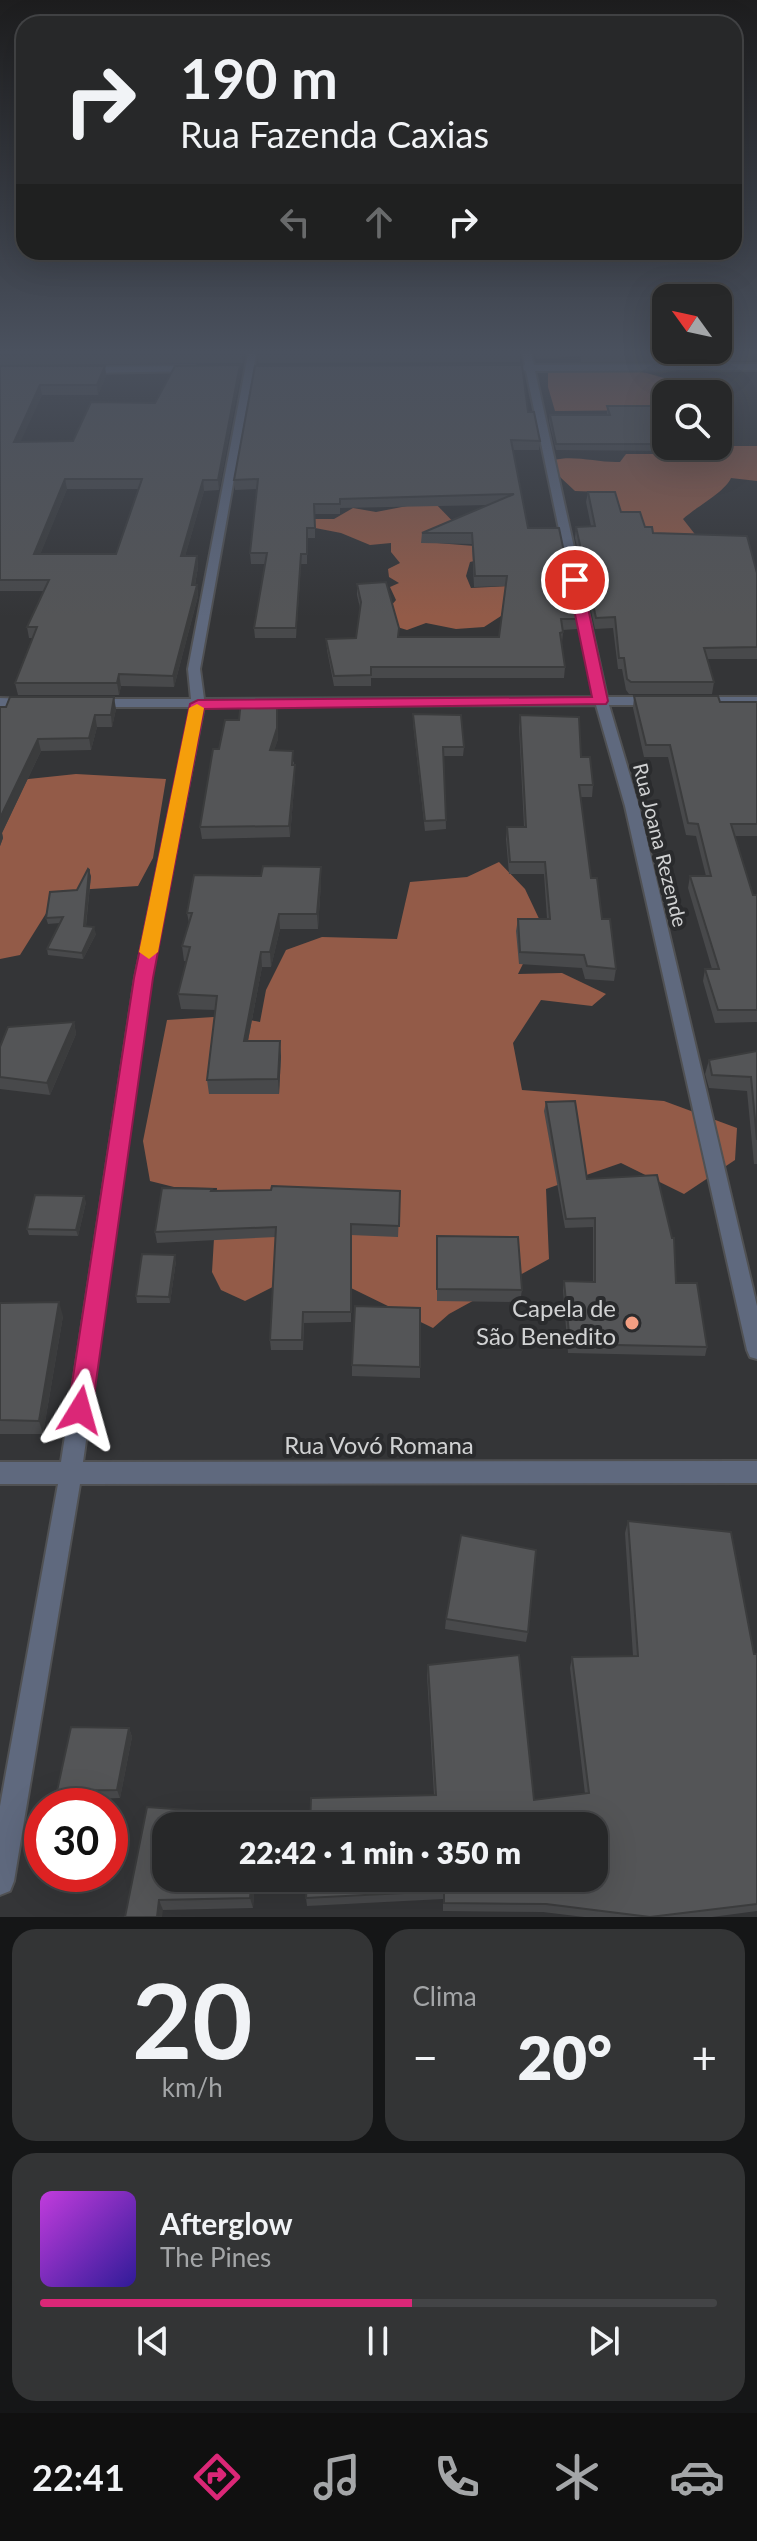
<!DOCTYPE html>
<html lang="pt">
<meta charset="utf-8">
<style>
body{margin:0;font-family:Lato,sans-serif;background:#333435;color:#f1f3f6;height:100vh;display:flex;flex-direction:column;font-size:30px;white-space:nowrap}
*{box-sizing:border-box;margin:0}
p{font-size:26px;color:#a4a6a8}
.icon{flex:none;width:44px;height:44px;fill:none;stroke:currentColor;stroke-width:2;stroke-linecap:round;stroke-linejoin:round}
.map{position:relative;height:1917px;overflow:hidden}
.drawer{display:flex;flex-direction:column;gap:12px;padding:12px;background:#151617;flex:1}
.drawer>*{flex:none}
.banner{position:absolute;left:16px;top:16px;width:726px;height:244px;border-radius:24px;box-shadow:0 8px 32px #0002,0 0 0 2px #434446;background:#272829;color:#f1f3f6;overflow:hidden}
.needle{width:52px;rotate:303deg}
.buttons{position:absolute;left:652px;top:284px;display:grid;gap:16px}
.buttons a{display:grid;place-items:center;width:80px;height:80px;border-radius:16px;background:#272829;box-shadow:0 8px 32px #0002,0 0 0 2px #434446;font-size:40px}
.speed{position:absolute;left:24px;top:1788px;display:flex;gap:16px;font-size:40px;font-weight:700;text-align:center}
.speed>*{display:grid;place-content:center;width:104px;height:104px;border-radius:50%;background:#272829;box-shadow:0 8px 32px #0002,0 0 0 2px #434446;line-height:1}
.speed .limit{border:12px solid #d22;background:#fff;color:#111}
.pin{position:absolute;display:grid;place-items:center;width:68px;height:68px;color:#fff;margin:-34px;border:4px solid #fff;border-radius:50%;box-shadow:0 2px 8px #0007}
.me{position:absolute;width:88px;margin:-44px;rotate:8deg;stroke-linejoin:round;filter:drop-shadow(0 0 6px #0008)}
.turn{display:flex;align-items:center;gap:28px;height:168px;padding:0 32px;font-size:36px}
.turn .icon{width:104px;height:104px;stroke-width:2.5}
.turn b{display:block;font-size:56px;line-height:68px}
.lanes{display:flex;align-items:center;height:76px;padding:0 32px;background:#0003;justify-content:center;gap:40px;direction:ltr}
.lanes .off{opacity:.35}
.big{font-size:60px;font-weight:800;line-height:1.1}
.drawer .widget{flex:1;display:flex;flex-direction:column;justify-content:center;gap:12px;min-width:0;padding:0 28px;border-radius:24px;background:#333435}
.drawer .dial{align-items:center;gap:0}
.dial b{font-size:104px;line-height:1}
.song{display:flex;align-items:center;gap:24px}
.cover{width:96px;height:96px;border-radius:12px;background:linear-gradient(135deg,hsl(290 70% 55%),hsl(250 70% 35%))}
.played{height:8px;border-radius:4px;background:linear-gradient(90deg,#db2777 55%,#434446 55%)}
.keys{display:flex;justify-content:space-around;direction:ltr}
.heat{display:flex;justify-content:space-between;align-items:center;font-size:44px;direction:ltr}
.drawer .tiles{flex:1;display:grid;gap:12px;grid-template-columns:1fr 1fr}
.widget:last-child{grid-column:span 2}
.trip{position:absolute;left:152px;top:1812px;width:456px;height:80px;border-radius:24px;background:#272829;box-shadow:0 8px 32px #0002,0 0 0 2px #434446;font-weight:800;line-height:80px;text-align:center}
.tabs{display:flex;height:128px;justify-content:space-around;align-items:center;background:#101010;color:#a4a6a8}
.tabs .icon{width:56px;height:56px}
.tabs .on{color:#db2777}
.tabs b{font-size:36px;color:#f1f3f6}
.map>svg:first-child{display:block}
.forest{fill:#935b48}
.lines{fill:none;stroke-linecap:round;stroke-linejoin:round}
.minor-casing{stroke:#505153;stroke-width:4}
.minor{fill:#5f697e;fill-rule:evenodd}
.wall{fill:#48494b;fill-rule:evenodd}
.shaded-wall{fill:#3b3c3d}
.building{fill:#545557;stroke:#3b3c3d;stroke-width:2;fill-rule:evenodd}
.route{fill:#db2777;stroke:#8e194d;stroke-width:2}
.slow{fill:#f59e0b}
.poi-dot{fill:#f39f83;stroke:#2a2b2d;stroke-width:3}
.labels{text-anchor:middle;stroke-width:8;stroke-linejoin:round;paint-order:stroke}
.street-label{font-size:20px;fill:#d1d2d3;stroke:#2a2b2d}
.near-poi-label{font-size:24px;fill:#d1d2d3;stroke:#2a2b2d;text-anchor:end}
.near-street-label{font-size:24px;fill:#d1d2d3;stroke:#2a2b2d}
</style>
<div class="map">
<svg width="757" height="1917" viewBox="0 0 757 1917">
<rect width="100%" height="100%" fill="#343537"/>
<g class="forest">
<polygon points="636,370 678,382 679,392 652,392 650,404 656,410 555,411 548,387 548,372"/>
<path d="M668,446H757V481L731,478C725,492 696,507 683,519L701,542L666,545L621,512L616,501L604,492L575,491L559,476L554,460C575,455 598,463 620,462L626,454H668Z"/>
<polygon points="433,501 463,532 437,543 486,547 478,560 470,562 466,576 471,588 530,585 560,615 501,616 484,627 456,629 426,623 407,630 384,623 384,614 396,600 390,587 399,583 389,577 388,569 400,563 391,552 391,543 370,545 341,533 305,526 302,519 334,519 353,508 376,512"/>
<polygon points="76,774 166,779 153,858 138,886 60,891 20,955 0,959 0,782"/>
<polygon points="499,862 525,889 542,925 518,974 562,973 606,994 592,1006 541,1000 513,1043 522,1090 664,1101 737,1128 735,1160 684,1194 621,1163 546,1189 549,1259 449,1314 433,1328 310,1268 245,1301 221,1290 212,1272 217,1188 174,1187 150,1181 143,1141 167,1020 229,1016 260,1022 266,990 286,950 322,937 397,939 410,882 467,877"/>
</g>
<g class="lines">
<g class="minor-casing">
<g id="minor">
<polygon points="249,349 257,349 200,669 204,699 594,697 526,371 519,368 525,365 522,349 530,349 534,365 757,364 757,370 535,371 607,697 655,697 661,701 655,705 609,705 639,806 757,1306 757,1359 750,1357 747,1350 625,806 596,705 204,706 151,978 83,1462 757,1461 757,1483 80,1484 14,1881 10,1891 0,1895 0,1806 58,1484 0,1484 0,1462 61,1462 135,978 191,707 95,707 89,703 95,699 191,699 188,669"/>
<polygon points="195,366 199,369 198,371 87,373 83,370 87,367"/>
<polygon points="699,697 757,697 757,705 694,704 693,701"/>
<polygon points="0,698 27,699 33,703 27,707 0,706"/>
</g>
</g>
<use href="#minor" class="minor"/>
</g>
<g class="wall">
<polygon points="0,349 248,349 243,363 0,365"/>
<polygon points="533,349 666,349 754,352 752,361 588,362 581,362 581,356 536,359"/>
<polygon points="520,353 520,362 258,363 257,354"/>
<path d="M0,366H105L106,376L98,395H42L20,441H73L155,403L240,375L219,490L204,491L185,556H197L198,567L195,585H197L198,596L174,687L121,686L119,695H18L15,683L33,638H29L27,627L44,591H0ZM67,489H138L116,554H40Z"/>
<polygon points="607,406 666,406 667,451 556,450 549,421 550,415 607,415"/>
<polygon points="528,412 540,441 539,450 512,450 528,528 578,619 577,629 563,630 562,643 565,667 564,678 371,678 371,686 334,686 327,650 326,639 356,638 360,608 357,595 357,584 399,637 499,637 506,586 474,587 472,544 421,543 422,533 489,505 340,508 340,514 315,514 315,538 307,538 307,564 301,564 296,638 255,638 254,628 266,564 251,564 250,553 257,489 235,490 234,480"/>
<polygon points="693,446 716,446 716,448"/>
<polygon points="588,492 653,533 757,573 757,659 707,659 714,682 712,694 629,694 626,690 622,669 618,669 613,628 595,629 575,538 576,527 591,526 586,502"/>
<polygon points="634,696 735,703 757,702 757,836 735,836 753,895 757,895 757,1022 715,1023 703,981 705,969 712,969 688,888 690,876 706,876 696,836 686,835 668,757 644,757 633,708"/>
<polygon points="277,700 278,739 274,750 294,762 294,765 295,765 295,776 290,837 202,839 200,827 219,749"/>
<polygon points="0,707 116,709 112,727 97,727 91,750 41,751 2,833 3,838 0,846"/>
<polygon points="413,714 464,747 463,756 444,756 446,829 425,831 413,723"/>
<polygon points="520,715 581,757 593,785 592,797 580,797 591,878 616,969 614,981 585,979 582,968 519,964 516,931 518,919 547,919 544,874 509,874 506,839 507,827 524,827 519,727"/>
<polygon points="91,876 86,926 96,934 83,959 48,955 47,949 60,923 48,924 46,918"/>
<polygon points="261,876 321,882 318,929 280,929 271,967 262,967 248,1041 281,1056 279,1094 209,1094 207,1080 216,1010 181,1009 178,994 186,961 184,961 182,946 189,923 187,913"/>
<polygon points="74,1022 76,1034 50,1095 0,1089 0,1047"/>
<polygon points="757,1051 757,1164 754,1164 747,1091 709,1088 705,1074 709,1060"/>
<polygon points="546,1102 587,1179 676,1283 707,1347 705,1356 568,1353 563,1290 564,1281 593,1282 593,1227 565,1228 544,1111"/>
<polygon points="212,1191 400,1191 398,1237 351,1235 351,1322 304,1323 303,1350 271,1350 270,1340 276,1237 157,1243 155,1232"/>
<polygon points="86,1202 78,1236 29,1235 27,1229"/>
<polygon points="437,1236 522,1290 520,1302 437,1301"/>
<polygon points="176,1261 170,1303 137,1303 136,1296"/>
<polygon points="0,1303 63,1316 43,1434 0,1434"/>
<polygon points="352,1365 420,1367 420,1378 352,1376"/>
<polygon points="628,1521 754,1654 757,1654 757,1911 712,1917 584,1917 543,1912 443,1911 443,1899 307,1906 306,1898 434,1795 427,1675 428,1665 534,1800 585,1794 570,1668 572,1657 633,1656 625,1533"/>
<polygon points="446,1619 528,1632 526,1642 445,1629"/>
<polygon points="129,1728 132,1737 120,1798 62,1800 57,1791"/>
<polygon points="147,1807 255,1878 253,1908 163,1910 125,1917"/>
</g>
<g class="shaded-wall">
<polygon points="244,349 248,349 243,363 242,354"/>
<polygon points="240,365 240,375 219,490 218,480"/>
<polygon points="105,366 106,376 98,395 97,385"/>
<polygon points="40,385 42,395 16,452 14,442"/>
<polygon points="65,479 67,489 36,565 34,554"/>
<polygon points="203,480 204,491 182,567 181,556"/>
<polygon points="301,554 301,564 296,638 296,628"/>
<polygon points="197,556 198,567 193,596 192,585"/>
<polygon points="197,585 198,596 174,687 173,676"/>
<polygon points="119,674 121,686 119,695 117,683"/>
<polygon points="114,697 116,709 112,727 111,715"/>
<polygon points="277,700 278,739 271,761 270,750"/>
<polygon points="95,715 97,727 91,750 89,738"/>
<polygon points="38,739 41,751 2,833 3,838 0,846 0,818"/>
<polygon points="295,765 295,776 290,837 289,826"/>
<polygon points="321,867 321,882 318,929 317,914"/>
<polygon points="89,870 91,876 85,932 84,926"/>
<polygon points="279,914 280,929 271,967 270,952"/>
<polygon points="94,927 96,934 83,959 82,953"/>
<polygon points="261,952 262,967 245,1056 244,1041"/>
<polygon points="74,1022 76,1034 50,1095 47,1083"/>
<polygon points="280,1041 281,1056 279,1094 278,1079"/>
<polygon points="84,1196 86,1202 78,1236 76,1230"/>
<polygon points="175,1255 176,1261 170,1303 169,1297"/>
<polygon points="59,1302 63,1316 43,1434 39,1421"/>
<polygon points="129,1728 132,1737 120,1798 117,1790"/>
<polygon points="252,1878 255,1878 253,1908 250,1898"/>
<polygon points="159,1900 163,1910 162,1917 157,1917"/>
</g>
<g class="building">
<polygon points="0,349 244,349 242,354 0,355"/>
<polygon points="258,349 520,349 520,353 257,354"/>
<polygon points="582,349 666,349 666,350 752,349 754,352 582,352"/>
<path d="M240,365L218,480H203L181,556H197L192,585H197L173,676L119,674L117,683H15L37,627H27L49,580H0V366H105L97,385H40L14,442L73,441L91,402L155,403L175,366ZM65,479H142L116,554H34Z"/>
<polygon points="522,365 528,412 534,412 540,441 511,440 528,528 559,528 578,619 561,619 563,632 560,633 565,667 371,667 371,675 334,676 326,639 356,638 361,602 357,584 386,582 399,628 398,637 499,637 507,576 475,576 472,533 422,533 514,494 340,499 340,504 314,504 315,528 307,528 307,554 301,554 296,628 254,628 267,553 250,553 258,479 234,480 255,366"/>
<polygon points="607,406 666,406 666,444 556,444 550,415 610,415"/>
<polygon points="588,492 615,492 621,512 640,512 645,527 652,527 653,533 747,536 757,573 757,647 704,648 714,682 631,682 627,679 624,658 619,658 615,617 596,618 576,527 595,526"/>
<polygon points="634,696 718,696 720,702 757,702 757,824 731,824 753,895 757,895 757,1010 718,1010 705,969 719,969 690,876 711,876 698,824 688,823 670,745 646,745"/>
<polygon points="10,697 114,697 111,715 95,715 89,738 38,739 0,818 0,707 6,707"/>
<polygon points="277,700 277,728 270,750 293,751 292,765 295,765 289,826 200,827 213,749 219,749 225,720 239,720 241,701"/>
<polygon points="413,714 461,715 464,747 443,747 446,820 425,821"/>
<polygon points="520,715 579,717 581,757 590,757 593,785 579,785 591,878 597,878 602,919 610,919 616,969 587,966 584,955 520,952 518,919 550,919 545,862 510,862 507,827 526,827"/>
<polygon points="263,866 321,867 317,914 279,914 270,952 261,952 244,1041 280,1041 278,1079 207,1080 217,996 178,994 190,947 182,946 192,913 187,913 194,875 261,876"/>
<polygon points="88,869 89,870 84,926 94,927 82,953 47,949 63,917 46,918 50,892 77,890"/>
<polygon points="74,1022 47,1083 0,1077 0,1047 8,1027"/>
<polygon points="757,1051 757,1140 751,1077 712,1075 709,1060"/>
<polygon points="575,1101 587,1179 657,1175 672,1238 674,1238 676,1283 697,1283 707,1347 570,1344 564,1281 595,1282 595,1218 566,1219 546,1102"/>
<polygon points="272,1186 400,1191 399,1226 351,1224 351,1312 303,1312 302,1340 270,1340 276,1227 155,1232 162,1188 212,1189 211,1191 271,1190"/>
<polygon points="35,1195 84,1196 76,1230 27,1229"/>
<polygon points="437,1236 518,1237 522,1290 437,1289"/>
<polygon points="142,1254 175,1255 169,1297 136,1296"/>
<polygon points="59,1302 39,1421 0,1420 0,1303"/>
<polygon points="355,1306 420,1308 420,1367 352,1365"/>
<polygon points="628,1521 731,1532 754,1654 757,1654 757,1904 650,1917 546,1904 444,1903 444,1891 306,1898 307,1878 594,1878 594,1826 310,1826 311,1798 436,1795 428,1665 519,1655 534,1800 589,1793 572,1657 638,1656"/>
<polygon points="461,1535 536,1550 528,1632 446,1619"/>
<polygon points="71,1727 129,1728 117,1790 57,1791"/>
<polygon points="147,1807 257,1815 256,1826 166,1826 166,1878 252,1878 250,1898 159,1900 157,1917 125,1917"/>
</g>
<linearGradient id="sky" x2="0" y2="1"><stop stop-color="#1d1d1e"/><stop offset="0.57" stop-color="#4a515e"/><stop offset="1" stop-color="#4a515e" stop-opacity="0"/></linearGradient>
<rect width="757" height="617" fill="url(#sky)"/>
<polygon class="route" points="575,576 582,580 608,701 606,704 204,709 153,978 92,1410 89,1418 80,1422 71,1418 68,1410 134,978 190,704 198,700 592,697 568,580"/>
<polygon class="slow" points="197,704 204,708 158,952 149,959 139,952 189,708"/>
<circle class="poi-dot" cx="632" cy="1323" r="8"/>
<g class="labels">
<g class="street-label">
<text transform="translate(660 845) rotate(76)" y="7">Rua Joana Rezende</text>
</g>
<g class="near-poi-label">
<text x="616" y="1317">Capela de<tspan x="616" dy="28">São Benedito</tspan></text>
</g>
<g class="near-street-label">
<text x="379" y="1454">Rua Vovó Romana</text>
</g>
</g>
</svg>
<div class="buttons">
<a><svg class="needle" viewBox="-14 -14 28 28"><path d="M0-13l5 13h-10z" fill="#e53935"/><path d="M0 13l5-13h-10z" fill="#a4a6a8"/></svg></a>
<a><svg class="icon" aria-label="search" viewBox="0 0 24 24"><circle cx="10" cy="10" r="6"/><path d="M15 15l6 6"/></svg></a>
</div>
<div class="speed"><div class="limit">30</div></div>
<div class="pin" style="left:575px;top:580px;background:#d93025"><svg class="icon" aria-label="arrive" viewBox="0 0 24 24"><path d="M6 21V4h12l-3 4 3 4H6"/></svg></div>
<svg class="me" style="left:80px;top:1410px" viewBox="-20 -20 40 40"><path d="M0-17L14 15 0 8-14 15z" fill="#db2777" stroke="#fff" stroke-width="4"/></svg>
<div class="trip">22:42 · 1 min · 350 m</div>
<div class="banner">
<div class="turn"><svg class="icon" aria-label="right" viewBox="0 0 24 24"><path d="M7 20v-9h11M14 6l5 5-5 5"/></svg><div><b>190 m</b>Rua Fazenda Caxias</div></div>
<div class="lanes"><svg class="icon off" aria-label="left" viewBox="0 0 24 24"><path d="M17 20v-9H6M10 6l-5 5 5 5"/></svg><svg class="icon off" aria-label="ahead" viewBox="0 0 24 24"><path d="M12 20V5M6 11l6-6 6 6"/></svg><svg class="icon" aria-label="right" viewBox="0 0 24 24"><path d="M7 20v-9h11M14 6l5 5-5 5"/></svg></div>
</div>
</div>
<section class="drawer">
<div class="tiles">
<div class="widget dial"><b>20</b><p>km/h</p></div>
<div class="widget"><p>Clima</p>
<div class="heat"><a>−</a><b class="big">20°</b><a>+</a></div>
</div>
<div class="widget">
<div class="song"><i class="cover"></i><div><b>Afterglow</b><p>The Pines</p></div></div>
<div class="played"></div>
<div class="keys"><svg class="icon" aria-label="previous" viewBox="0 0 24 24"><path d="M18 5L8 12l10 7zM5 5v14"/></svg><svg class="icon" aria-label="pause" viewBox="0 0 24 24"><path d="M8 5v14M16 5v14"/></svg><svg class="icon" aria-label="next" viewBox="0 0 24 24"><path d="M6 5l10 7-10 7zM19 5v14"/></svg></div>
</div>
</div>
</section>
<nav class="tabs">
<b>22:41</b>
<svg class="icon on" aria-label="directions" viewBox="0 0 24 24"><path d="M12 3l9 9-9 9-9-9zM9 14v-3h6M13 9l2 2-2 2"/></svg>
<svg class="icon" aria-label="music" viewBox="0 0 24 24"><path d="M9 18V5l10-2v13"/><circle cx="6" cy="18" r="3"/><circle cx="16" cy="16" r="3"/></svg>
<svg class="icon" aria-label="phone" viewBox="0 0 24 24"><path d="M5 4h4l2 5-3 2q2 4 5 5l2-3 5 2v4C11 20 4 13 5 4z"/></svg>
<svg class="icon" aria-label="climate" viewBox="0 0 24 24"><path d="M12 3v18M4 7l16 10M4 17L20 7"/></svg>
<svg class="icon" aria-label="car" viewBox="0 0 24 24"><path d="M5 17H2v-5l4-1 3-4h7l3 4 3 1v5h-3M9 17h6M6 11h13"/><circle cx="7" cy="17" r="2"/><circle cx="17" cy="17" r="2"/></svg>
</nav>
